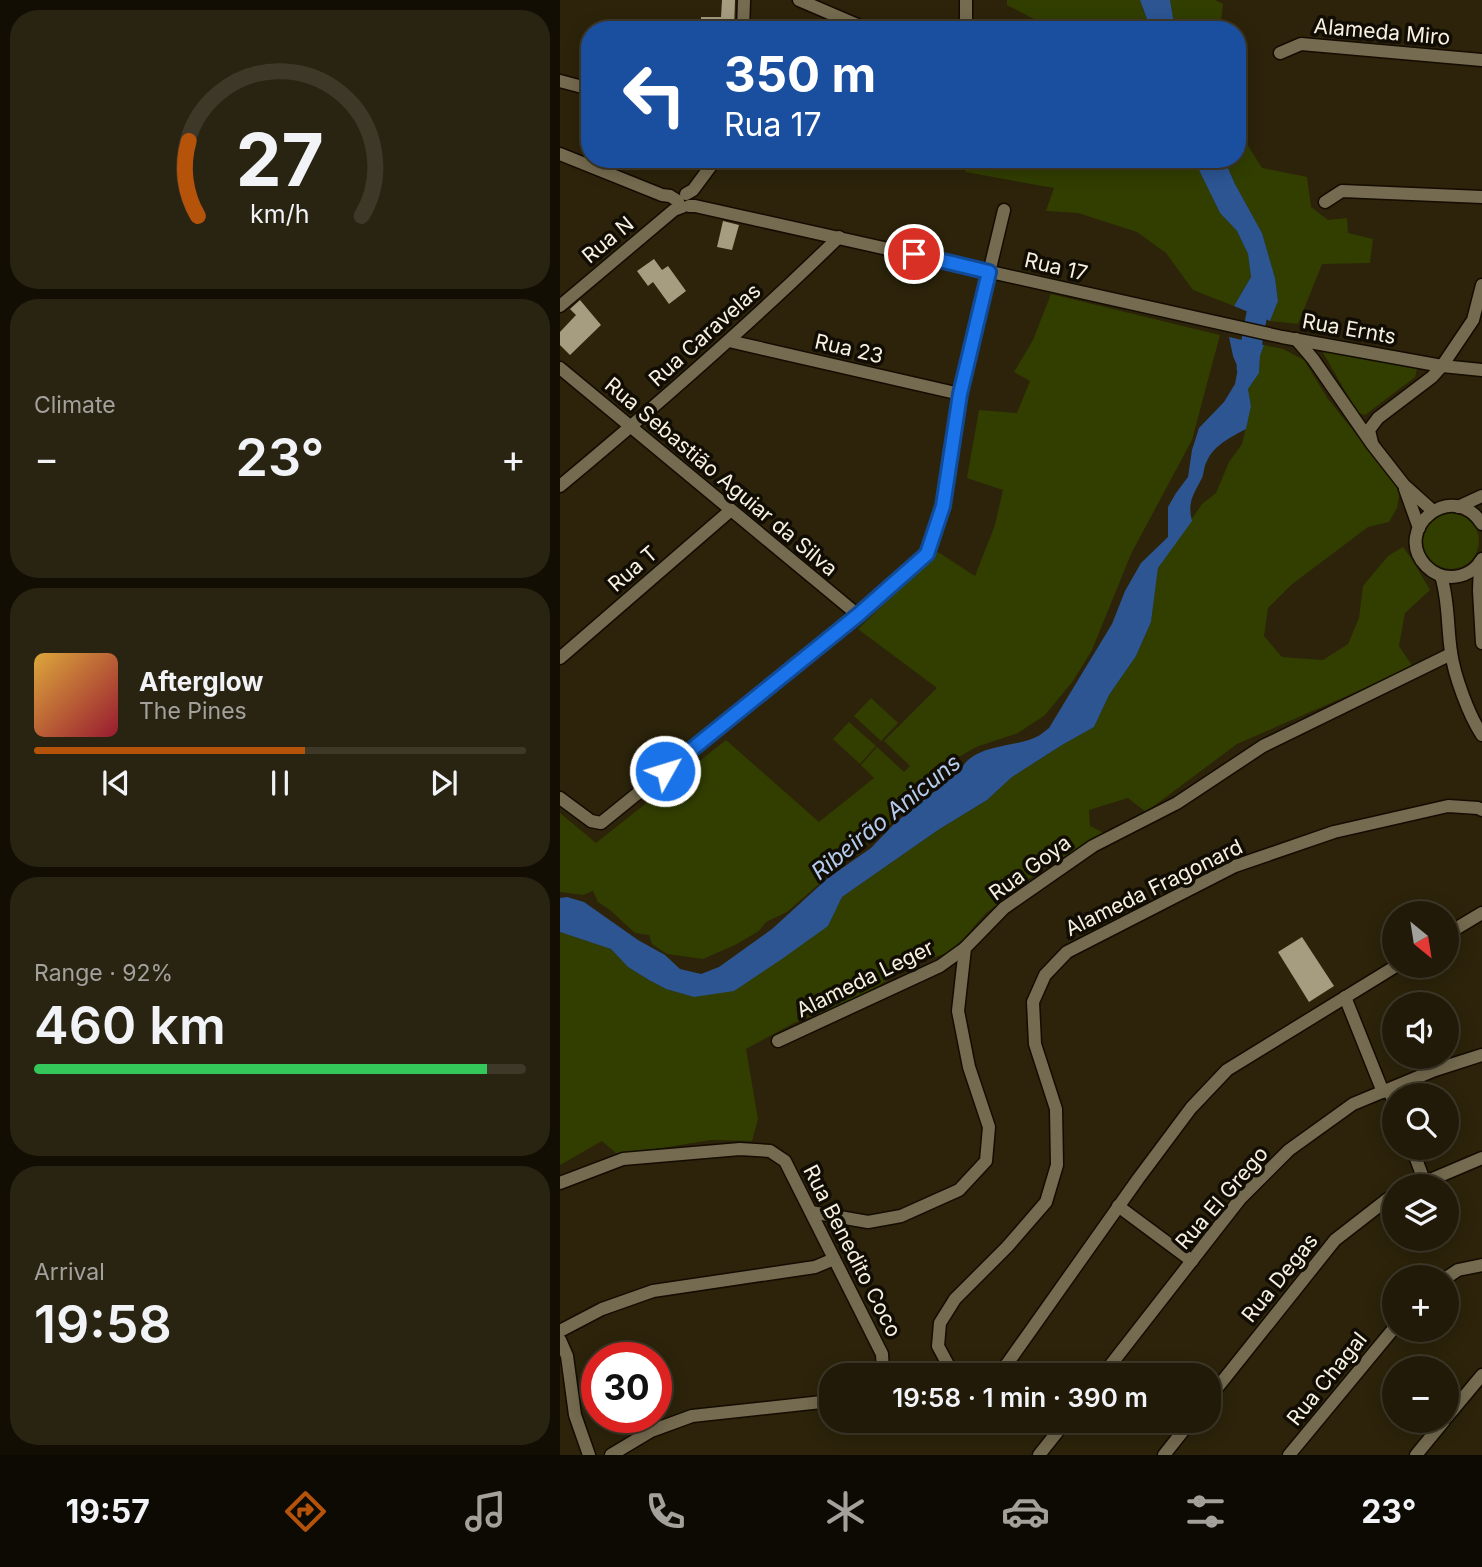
<!DOCTYPE html>
<meta charset="utf-8">
<style>
body{margin:0;font-family:Inter,sans-serif;background:#292312;color:#f1f3f6;height:100vh;display:flex;flex-direction:column;font-size:26px;white-space:nowrap}
*{box-sizing:border-box;margin:0}
p{font-size:23px;color:#a2a19c}
.icon{flex:none;width:38px;height:38px;fill:none;stroke:currentColor;stroke-width:2;stroke-linecap:round;stroke-linejoin:round}
.map{position:relative;flex:1;overflow:hidden}
.details{display:flex;flex-direction:column;gap:10px;padding:10px;background:#120e04;width:560px}
.details>*{flex:none}
.banner{position:absolute;left:21px;top:21px;width:665px;height:147px;border-radius:28px;box-shadow:0 4px 18px #0003,0 0 0 2px #3e3829;background:#1a4fa0;color:#fff;overflow:hidden}
.needle{width:46px;rotate:150deg}
.fabs{position:absolute;left:822px;top:901px;display:grid;gap:14px}
.fabs a{display:grid;place-items:center;width:77px;height:77px;border-radius:50%;background:#211a08;box-shadow:0 4px 18px #0003,0 0 0 2px #3e3829;font-size:35px}
.speed{position:absolute;left:21px;top:1342px;display:flex;gap:14px;font-size:35px;font-weight:700;text-align:center}
.speed>*{display:grid;place-content:center;width:91px;height:91px;border-radius:50%;background:#211a08;box-shadow:0 4px 18px #0003,0 0 0 2px #3e3829;line-height:1}
.speed .limit{border:10px solid #d22;background:#fff;color:#111}
.pin{position:absolute;display:grid;place-items:center;width:60px;height:60px;color:#fff;margin:-30px;border:4px solid #fff;border-radius:50%;box-shadow:0 2px 7px #0007}
.me{position:absolute;width:77px;margin:-38px;rotate:51deg;stroke-linejoin:round;filter:drop-shadow(0 0 5px #0008)}
.turn{display:flex;align-items:center;gap:24px;height:147px;padding:0 28px;font-size:32px}
.turn .icon{width:91px;height:91px;stroke-width:2.5}
.turn b{display:block;font-size:49px;line-height:60px}
.big{font-size:52px;font-weight:600;line-height:1.1}
.details .tile{flex:1;display:flex;flex-direction:column;justify-content:center;gap:10px;min-width:0;padding:0 24px;border-radius:28px;background:#292312}
.details .dial{align-items:center;gap:0}
.dial svg{height:182px;overflow:visible;fill:none;stroke:#3e3829;stroke-width:7;stroke-linecap:round;text-anchor:middle}
.dial text{fill:#f1f3f6;stroke:none}
.song{display:flex;align-items:center;gap:21px}
.cover{width:84px;height:84px;border-radius:10px;background:linear-gradient(135deg,hsl(40 70% 55%),hsl(350 70% 35%))}
.played{height:7px;border-radius:4px;background:linear-gradient(90deg,#b45309 55%,#3e3829 55%)}
.keys{display:flex;justify-content:space-around;direction:ltr}
.heat{display:flex;justify-content:space-between;align-items:center;font-size:38px;direction:ltr}
.charge{height:10px;border-radius:5px;background:linear-gradient(90deg,#34c759 92%,#3e3829 0)}
.trip{position:absolute;left:259px;top:1363px;width:402px;height:70px;border-radius:28px;background:#211a08;box-shadow:0 4px 18px #0003,0 0 0 2px #3e3829;font-weight:600;line-height:70px;text-align:center}
.dock{display:flex;height:112px;justify-content:space-around;align-items:center;background:#0d0a03;color:#a2a19c}
.dock .icon{width:49px;height:49px}
.dock .selected{color:#b45309}
.dock b{font-size:32px;color:#f1f3f6}
main{display:flex;flex:1;min-height:0}
.map>svg:first-child{display:block}
.green{fill:#313e00}
.water{fill:#2c5592}
.lines{fill:none;stroke-linecap:round;stroke-linejoin:round}
.river{stroke:#2c5592;stroke-width:21}
.building{fill:#a69c80}
.minor-casing{stroke:#140c00;stroke-width:15}
.minor{stroke:#756b50;stroke-width:12}
.route-casing{stroke:#114b97;stroke-width:18}
.route{stroke:#1a73e8;stroke-width:12}
.labels{text-anchor:middle;stroke-width:7;stroke-linejoin:round;paint-order:stroke}
.street-label{font-size:21px;fill:#f7f1e2;stroke:#110d04}
.water-label{font-size:23px;font-style:italic;fill:#b4ccef;stroke:#110d04}
</style>
<main>
<section class="details">
<div class="tile dial"><svg viewBox="0 0 100 80">
<path d="M14 69A42 42 0 1 1 86 69"/>
<path d="M14 69A42 42 0 0 1 10 36" stroke="#b45309"/>
<text x="50" y="56" font-size="32" font-weight="700">27</text>
<text x="50" y="72" font-size="11">km/h</text>
</svg></div>
<div class="tile"><p>Climate</p>
<div class="heat"><a>−</a><b class="big">23°</b><a>+</a></div>
</div>
<div class="tile">
<div class="song"><i class="cover"></i><div><b>Afterglow</b><p>The Pines</p></div></div>
<div class="played"></div>
<div class="keys"><svg class="icon" aria-label="previous" viewBox="0 0 24 24"><path d="M18 5L8 12l10 7zM5 5v14"/></svg><svg class="icon" aria-label="pause" viewBox="0 0 24 24"><path d="M8 5v14M16 5v14"/></svg><svg class="icon" aria-label="next" viewBox="0 0 24 24"><path d="M6 5l10 7-10 7zM19 5v14"/></svg></div>
</div>
<div class="tile"><p>Range · 92%</p><b class="big">460 km</b><div class="charge"></div></div>
<div class="tile"><p>Arrival</p><b class="big">19:58</b></div>
</section>
<div class="map">
<svg width="922" height="1455" viewBox="0 0 922 1455">
<rect width="100%" height="100%" fill="#2c230a"/>
<g class="green">
<polygon points="447,0 580,0 591,30 495,30 447,5"/>
<polygon points="610,0 655,0 663,4 660,30 615,30"/>
<polygon points="677,95 680,102 687,144 702,168 747,177 751,207 768,220 787,218 788,233 813,239 810,263 762,264 738,324 710,321 718,301 715,278 702,233 675,184 664,159 677,159"/>
<polygon points="409,159 636,159 639,170 660,213 677,231 688,254 691,277 674,306 633,290 606,253 577,232 518,213 486,211 494,188 405,172"/>
<polygon points="491,294 660,335 632,440 571,554 532,650 513,681 485,715 458,733 416,747 392,761 369,780 345,805 333,822 309,843 277,868 227,912 206,922 199,931 175,945 143,959 107,954 92,944 89,935 75,933 50,910 38,902 33,891 23,895 0,892 0,813 36,843 166,740 259,822 314,778 301,765 317,747 344,772 350,766 324,741 377,688 298,629 378,552 415,576 435,525 443,490 407,478 419,410 457,413 470,381 454,372 473,340"/>
<polygon points="704,345 723,349 744,360 768,399 840,489 837,508 829,522 808,527 731,585 708,608 704,636 722,657 763,660 788,644 799,618 803,586 828,556 843,547 853,561 870,590 845,613 839,646 853,667 677,744 586,812 568,798 529,810 530,826 546,834 489,865 462,884 425,914 403,939 388,953 351,964 320,985 284,1004 234,1023 186,1049 198,1119 192,1141 151,1140 58,1155 42,1141 0,1165 0,932 51,949 68,967 89,980 106,989 134,997 268,926 282,897 378,830 427,800 452,777 502,745 534,727 549,695 576,656 591,622 598,568 642,504 656,493 669,462 682,444 691,406 688,389 699,373 700,356"/>
<polygon points="767,348 851,364 857,369 855,377 805,415 798,413 762,351"/>
<circle cx="891" cy="541" r="28"/>
<polygon points="311,698 338,723 321,741 294,716"/>
<polygon points="289,722 316,746 300,764 273,739"/>
</g>
<g class="water">
<polygon points="580,0 610,0 615,30 591,30"/>
<polygon points="636,159 664,159 675,184 702,233 715,278 718,301 710,321 674,306 691,277 688,254 677,231 660,213 639,170"/>
<path d="M669,337L704,345L700,356L699,373L688,389L691,406L686,429C671,437 654,445 647,461C644,466 644,473 642,478C634,494 627,501 632,521L598,568L591,622L576,656L549,695L534,727L502,745L452,777L427,800L378,830L282,897L268,926L222,959L174,991L134,997L106,989L89,980L68,967L51,949L0,932V898L7,897L24,902L78,940L105,955L120,969L141,974L159,967L212,929L268,878L311,848L335,823L400,771C414,742 456,749 480,735C483,733 486,730 489,728L552,624L565,591L581,563L608,537V507L616,493L628,477L632,450L639,428L664,402L675,384L678,368L673,356Z"/>
</g>
<g class="lines">
<polyline class="river" points="687,368 698,308 698,286"/>
</g>
<g class="building">
<polygon points="162,0 175,0 174,30 141,30 141,17 161,17"/>
<polygon points="163,221 179,225 172,250 157,247"/>
<polygon points="94,259 102,270 108,266 126,291 109,304 93,282 88,286 77,271"/>
<polygon points="20,300 41,325 10,355 0,345 0,332 16,315 10,309"/>
<polygon points="742,937 774,986 749,1002 718,952"/>
</g>
<g class="lines">
<g class="minor-casing">
<g id="minor">
<polyline points="239,0 309,30"/>
<polyline points="406,0 406,30"/>
<polyline points="183,30 184,0"/>
<polyline points="720,53 741,44 922,60"/>
<polyline points="0,81 30,89"/>
<polyline points="0,154 102,195 110,196 118,201"/>
<polyline points="126,194 133,190 156,159"/>
<polyline points="765,202 782,191 922,197"/>
<polyline points="129,206 135,206 722,337 882,366 922,370"/>
<polyline points="0,306 114,210 122,207"/>
<polyline points="736,339 753,359 812,444 844,485 873,511"/>
<polyline points="169,341 400,394"/>
<polyline points="0,368 298,615"/>
<polyline points="812,443 809,430 818,418 872,377 882,366 913,320 922,285"/>
<path d="M0,486C96,406 190,324 279,237"/>
<polyline points="845,489 859,528"/>
<polyline points="898,507 922,496"/>
<path d="M922,524C893,478 831,529 866,566C873,573 881,577 891,577C904,577 916,570 922,559"/>
<polyline points="920,562 919,591 922,643"/>
<path d="M881,576C889,601 887,626 891,652C894,675 909,716 922,735"/>
<polyline points="0,658 171,510"/>
<polyline points="0,798 31,821 41,823 298,615 367,554 383,506 400,394 444,210"/>
<polyline points="887,934 922,913"/>
<polyline points="785,997 823,1092"/>
<polyline points="218,1041 380,966 405,948"/>
<polyline points="829,1090 835,1105"/>
<polyline points="852,1148 865,1183"/>
<polyline points="0,1183 63,1159 180,1149 210,1151 225,1161 322,1354 323,1371 320,1376"/>
<polyline points="856,1186 922,1158"/>
<polyline points="558,1206 632,1261"/>
<polyline points="251,1212 308,1222 341,1216 399,1190 426,1161 429,1127 409,1067 398,1011 405,948 444,908 533,846 617,803 703,746 891,654"/>
<polyline points="886,1278 898,1270 922,1265"/>
<polyline points="0,1331 42,1309 93,1291 255,1267 274,1259"/>
<polyline points="0,1340 7,1356 15,1415 29,1455"/>
<polyline points="394,1376 378,1346 380,1323 395,1299 447,1247 486,1202 497,1165 496,1109 475,1044 473,1002 485,975 507,952 675,866 774,832 888,806 918,808 922,810"/>
<polyline points="434,1376 447,1364 578,1179 631,1108 667,1070 836,966"/>
<polyline points="542,1376 680,1199 729,1150 793,1104 875,1070 922,1055"/>
<polyline points="649,1398 775,1240 829,1198 835,1196"/>
<polyline points="887,1417 922,1375"/>
<polyline points="51,1455 91,1431 132,1416 271,1401"/>
<polyline points="479,1455 506,1421"/>
<polyline points="604,1455 631,1421"/>
<polyline points="729,1455 835,1327"/>
<polyline points="856,1455 884,1421"/>
</g>
</g>
<use href="#minor" class="minor"/>
</g>
<g class="lines">
<g class="route-casing">
<polyline id="route" points="105,771 298,615 367,554 383,506 400,394 429,272 354,254"/>
</g>
<use href="#route" class="route"/>
</g>
<g class="labels">
<g class="street-label">
<text transform="translate(822 32) rotate(5)" y="7">Alameda Miro</text>
<text transform="translate(48 240) rotate(-40)" y="7">Rua N</text>
<text transform="translate(496 267) rotate(13)" y="7">Rua 17</text>
<text transform="translate(789 329) rotate(10)" y="7">Rua Ernts</text>
<text transform="translate(145 335) rotate(-42)" y="7">Rua Caravelas</text>
<text transform="translate(289 349) rotate(13)" y="7">Rua 23</text>
<text transform="translate(161 477) rotate(40)" y="7">Rua Sebastião Aguiar da Silva</text>
<text transform="translate(73 569) rotate(-41)" y="7">Rua T</text>
<text transform="translate(470 868) rotate(-36)" y="7">Rua Goya</text>
<text transform="translate(594 888) rotate(-26)" y="7">Alameda Fragonard</text>
<text transform="translate(305 979) rotate(-26)" y="7">Alameda Leger</text>
<text transform="translate(662 1198) rotate(-49)" y="7">Rua El Grego</text>
<text transform="translate(292 1251) rotate(63)" y="7">Rua Benedito Coco</text>
<text transform="translate(720 1278) rotate(-51)" y="7">Rua Degas</text>
<text transform="translate(767 1379) rotate(-51)" y="7">Rua Chagal</text>
</g>
<g class="water-label">
<text transform="translate(326 817) rotate(-39)" y="8">Ribeirão Anicuns</text>
</g>
</g>
</svg>
<div class="fabs">
<a><svg class="needle" viewBox="-14 -14 28 28"><path d="M0-13l5 13h-10z" fill="#e53935"/><path d="M0 13l5-13h-10z" fill="#a2a19c"/></svg></a>
<a><svg class="icon" aria-label="sound" viewBox="0 0 24 24"><path d="M4 9h4l5-4v14l-5-4H4zM17 9q2 3 0 6"/></svg></a>
<a><svg class="icon" aria-label="search" viewBox="0 0 24 24"><circle cx="10" cy="10" r="6"/><path d="M15 15l6 6"/></svg></a>
<a><svg class="icon" aria-label="layers" viewBox="0 0 24 24"><path d="M12 4l9 5-9 5-9-5zM3 14l9 5 9-5"/></svg></a>
<a>+</a>
<a>−</a>
</div>
<div class="speed"><div class="limit">30</div></div>
<div class="pin" style="left:354px;top:254px;background:#d93025"><svg class="icon" aria-label="arrive" viewBox="0 0 24 24"><path d="M6 21V4h12l-3 4 3 4H6"/></svg></div>
<svg class="me" style="left:105px;top:771px" viewBox="-20 -20 40 40"><circle r="17" fill="#1a73e8" stroke="#fff" stroke-width="3"/><path d="M0-11L8 9 0 5-8 9z" fill="#fff"/></svg>
<div class="trip">19:58 · 1 min · 390 m</div>
<div class="banner">
<div class="turn"><svg class="icon" aria-label="left" viewBox="0 0 24 24"><path d="M17 20v-9H6M10 6l-5 5 5 5"/></svg><div><b>350 m</b>Rua 17</div></div>
</div>
</div>
</main>
<nav class="dock">
<b>19:57</b>
<svg class="icon selected" aria-label="directions" viewBox="0 0 24 24"><path d="M12 3l9 9-9 9-9-9zM9 14v-3h6M13 9l2 2-2 2"/></svg>
<svg class="icon" aria-label="music" viewBox="0 0 24 24"><path d="M9 18V5l10-2v13"/><circle cx="6" cy="18" r="3"/><circle cx="16" cy="16" r="3"/></svg>
<svg class="icon" aria-label="phone" viewBox="0 0 24 24"><path d="M5 4h4l2 5-3 2q2 4 5 5l2-3 5 2v4C11 20 4 13 5 4z"/></svg>
<svg class="icon" aria-label="climate" viewBox="0 0 24 24"><path d="M12 3v18M4 7l16 10M4 17L20 7"/></svg>
<svg class="icon" aria-label="car" viewBox="0 0 24 24"><path d="M5 17H2v-5l4-1 3-4h7l3 4 3 1v5h-3M9 17h6M6 11h13"/><circle cx="7" cy="17" r="2"/><circle cx="17" cy="17" r="2"/></svg>
<svg class="icon" aria-label="filters" viewBox="0 0 24 24"><path d="M4 7h16M4 17h16"/><circle cx="9" cy="7" r="2"/><circle cx="15" cy="17" r="2"/></svg>
<b>23°</b>
</nav>
